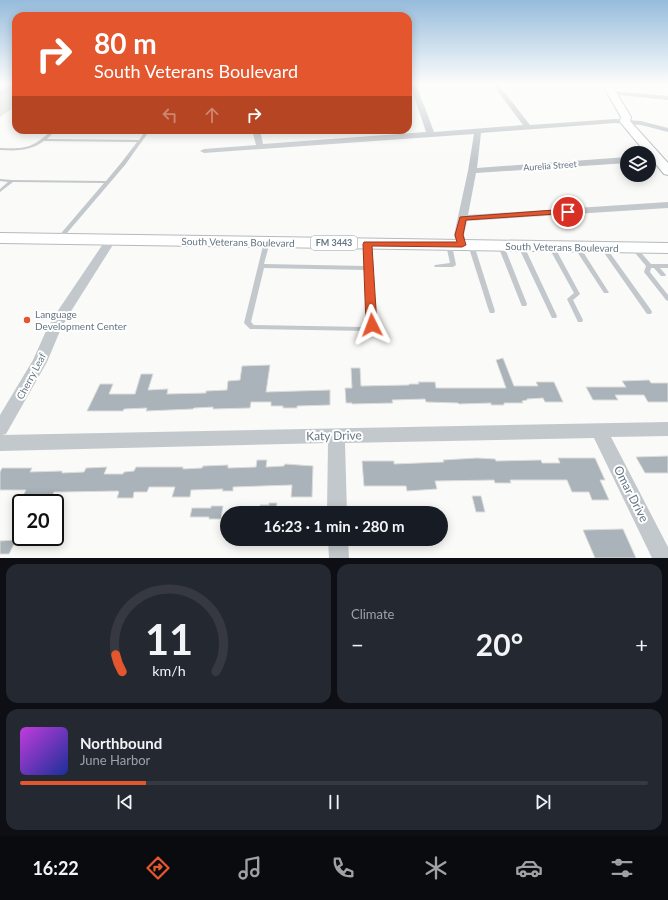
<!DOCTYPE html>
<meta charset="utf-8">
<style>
body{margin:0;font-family:Lato,sans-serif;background:#242831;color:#f1f3f6;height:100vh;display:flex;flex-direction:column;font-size:15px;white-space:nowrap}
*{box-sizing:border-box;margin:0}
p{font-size:13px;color:#9ea1a6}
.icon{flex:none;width:22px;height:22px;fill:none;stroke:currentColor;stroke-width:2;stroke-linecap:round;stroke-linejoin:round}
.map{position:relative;height:558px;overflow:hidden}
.sheet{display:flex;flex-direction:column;gap:6px;padding:6px;background:#0d0f14;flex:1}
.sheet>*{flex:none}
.banner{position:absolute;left:12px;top:12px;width:400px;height:122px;border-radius:12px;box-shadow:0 2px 10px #0003;background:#e4572e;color:#fff;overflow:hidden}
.controls{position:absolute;left:620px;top:146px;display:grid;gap:8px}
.controls a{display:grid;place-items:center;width:36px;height:36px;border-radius:50%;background:#171b24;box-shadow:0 2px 10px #0003;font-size:20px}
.speed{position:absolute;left:12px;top:494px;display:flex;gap:8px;font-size:20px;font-weight:700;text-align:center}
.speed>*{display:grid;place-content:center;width:52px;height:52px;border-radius:50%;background:#171b24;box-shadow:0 2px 10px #0003;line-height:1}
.speed .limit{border:2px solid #111;border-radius:6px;background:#fff;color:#111}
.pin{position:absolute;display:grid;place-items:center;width:34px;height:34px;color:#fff;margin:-17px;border:2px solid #fff;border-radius:50%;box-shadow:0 1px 4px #0007}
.me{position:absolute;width:44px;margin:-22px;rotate:357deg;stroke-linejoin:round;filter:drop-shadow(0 0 3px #0008)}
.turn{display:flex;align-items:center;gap:14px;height:84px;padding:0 16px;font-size:18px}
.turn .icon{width:52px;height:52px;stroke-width:2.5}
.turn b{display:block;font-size:28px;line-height:34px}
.lanes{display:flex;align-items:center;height:38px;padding:0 16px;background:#0003;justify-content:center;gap:20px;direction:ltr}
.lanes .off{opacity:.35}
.big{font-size:30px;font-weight:700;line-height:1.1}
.sheet .card{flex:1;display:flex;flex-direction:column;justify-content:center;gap:6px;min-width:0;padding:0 14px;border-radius:12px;background:#242831}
.sheet .dial{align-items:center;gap:0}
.dial svg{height:104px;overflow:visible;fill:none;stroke:#363941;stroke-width:7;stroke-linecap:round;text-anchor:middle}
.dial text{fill:#f1f3f6;stroke:none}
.song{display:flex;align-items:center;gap:12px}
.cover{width:48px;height:48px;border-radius:6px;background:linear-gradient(135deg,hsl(290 70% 55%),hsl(230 70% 35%))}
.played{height:4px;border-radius:2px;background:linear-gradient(90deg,#e4572e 20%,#363941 20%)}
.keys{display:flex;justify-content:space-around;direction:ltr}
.heat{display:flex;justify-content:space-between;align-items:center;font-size:22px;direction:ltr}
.sheet .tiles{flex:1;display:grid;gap:6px;grid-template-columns:1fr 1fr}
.card:last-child{grid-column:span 2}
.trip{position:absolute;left:220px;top:506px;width:228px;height:40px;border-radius:20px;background:#171b24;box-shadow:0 2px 10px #0003;font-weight:700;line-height:40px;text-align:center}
.tabs{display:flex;height:64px;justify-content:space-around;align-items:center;background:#090b0e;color:#9ea1a6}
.tabs .icon{width:28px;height:28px}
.tabs .current{color:#e4572e}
.tabs b{font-size:18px;color:#f1f3f6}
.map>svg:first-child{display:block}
.green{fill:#dadfd7}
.building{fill:#aab3b9;stroke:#dcdcda}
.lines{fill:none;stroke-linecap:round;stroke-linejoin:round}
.secondary-casing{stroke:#b3babf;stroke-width:2}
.primary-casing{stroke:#b5babe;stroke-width:2}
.lane{fill:#c3c8cc;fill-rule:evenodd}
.street{fill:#c3c8cc;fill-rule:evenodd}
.secondary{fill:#fff;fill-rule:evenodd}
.primary{fill:#fff;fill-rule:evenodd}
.route{fill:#e4572e;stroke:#94391e}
.poi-dot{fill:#e4572e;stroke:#fff;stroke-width:1.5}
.labels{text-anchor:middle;stroke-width:4;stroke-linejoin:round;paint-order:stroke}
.far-street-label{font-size:9px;fill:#657683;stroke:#fff}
.shield{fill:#fff;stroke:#939fa8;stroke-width:1}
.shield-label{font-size:9px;font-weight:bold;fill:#657683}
.street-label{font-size:10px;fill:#657683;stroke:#fff}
.poi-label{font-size:10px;fill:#657683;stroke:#fff;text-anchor:start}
.near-street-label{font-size:12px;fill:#657683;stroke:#fff}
</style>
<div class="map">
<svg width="668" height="558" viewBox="0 0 668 558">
<rect width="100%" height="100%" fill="#fafaf8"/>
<polygon class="green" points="0,84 16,84 16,106 0,117"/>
<g class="building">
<polygon points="503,358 514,386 538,386 536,382 554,382 563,402 545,402 543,398 527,399 527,400 522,401 523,403 504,403 504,405 491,405 491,403 459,404 458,403 426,402 425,399 392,400 393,403 352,404 352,403 346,403 345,388 352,388 351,368 360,368 361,386 409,385 409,384 419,384 418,382 435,382 436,388 506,388 496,360"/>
<polygon points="270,365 266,392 330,390 330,405 297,406 297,408 283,408 283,406 271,406 271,402 251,402 250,408 213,409 213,407 194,408 193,409 146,411 147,408 124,409 123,411 87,411 100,384 113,384 109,394 135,394 141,374 153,374 148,390 168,389 167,394 206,393 206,391 227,390 228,381 240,380 242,366"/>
<polygon points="649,380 651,383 668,383 668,402 648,402 644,395 615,395 618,400 593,400 586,387 626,387 622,381"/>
<polygon points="668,456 668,473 645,473 636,457"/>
<polygon points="477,458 495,459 496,461 541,460 542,463 560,463 558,458 595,458 605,480 600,480 609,500 592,500 589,492 572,492 567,480 510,480 511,483 495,483 494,480 435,481 437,489 407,491 406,486 364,486 362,461 394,461 394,464 444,462 443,460"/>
<polygon points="257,460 267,460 266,467 284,466 285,464 313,466 312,497 291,497 292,485 233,487 233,491 222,491 223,489 191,490 190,497 172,497 175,487 149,487 147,492 134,492 133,498 117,498 119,492 118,491 63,492 54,492 49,503 19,503 26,490 0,490 0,472 2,468 32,468 30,472 62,471 62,473 84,472 86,468 107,467 104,474 123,474 124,472 134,471 136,467 183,467 183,469 202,468 203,466 228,465 228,468 256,467"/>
<polygon points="472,496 481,496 485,512 476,512"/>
<polygon points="269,503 277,503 276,513 259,513 260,505 269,505"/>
<polygon points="211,506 223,506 221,519 209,519 209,517 190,517 192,508 211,508"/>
<polygon points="623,529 636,558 595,558 583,530"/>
<polygon points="16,540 9,554 0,554 0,541"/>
</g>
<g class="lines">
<g class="secondary-casing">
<polygon id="secondary" points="602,84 611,84 631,117 630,121 668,163 668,175 664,174 649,156 649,153 646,153 621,123 620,121 621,117"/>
</g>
<g class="primary-casing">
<polygon id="primary" points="0,233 668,243 668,253 0,243"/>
</g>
<g class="lane">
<path d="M52,130H56L47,139L139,140L146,130H150L125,165L61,240L59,241L56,239L57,238L104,183L13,182L0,192V189L8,182L0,181V179L12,180L106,181L121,163L137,142L44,141C31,151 16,151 0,150V148C27,149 32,148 52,130Z"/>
<path d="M267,240L270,242L264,264L365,266L364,244L365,243H369L372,268L371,269L374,325C373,328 370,330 367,331L252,329H250L244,323L264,242ZM264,268L365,270L368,324L365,327L254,325L251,322Z"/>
<polygon points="449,243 452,245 456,265 453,267 435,267 434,266 435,265 450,263 446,245"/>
<polygon points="471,243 474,245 495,311 494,313 490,313 489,311 468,245"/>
<polygon points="501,244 504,246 527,304 526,306 522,306 521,304 498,246"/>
<polygon points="521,244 524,246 557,316 556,318 552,318 551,316 518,246"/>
<polygon points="551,244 554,246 580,294 573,300 583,320 582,322 578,322 567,299 574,293 548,246"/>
<polygon points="577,245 580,247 608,291 609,292 608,293 604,293 574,247"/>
<polygon points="603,245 605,246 651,310 652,312 651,314 647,314 600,247"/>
<polygon points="634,246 636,247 651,264 668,264 668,268 660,268 666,275 665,276 661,276 654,268 651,268 650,272 668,295 668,301 666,300 644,272 646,266 631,248"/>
</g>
<g class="street">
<polygon points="13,84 16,84 16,88 0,96 0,91"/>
<polygon points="410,84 416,84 434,132 523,125 492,84 498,84 530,125 615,119 641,121 668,128 668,132 641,125 615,123 481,133 477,168 627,157 627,163 476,173 468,215 668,202 668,208 467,221 464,235 467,245 462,248 457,245 454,235 468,171 474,134 204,153 200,151 204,149 256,145 252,130 260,130 263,144 426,132"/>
<polygon points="612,91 668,96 668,100 610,94 609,93"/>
<polygon points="111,237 116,240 68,316 60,331 47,362 6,434 2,435 668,422 668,436 611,437 668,547 668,558 652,558 594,438 345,443 347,513 327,513 328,443 0,451 0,415 33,360 46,331 57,312 107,238"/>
<polygon points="328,539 348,539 349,558 329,558"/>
</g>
<use href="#secondary" class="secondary"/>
<use href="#primary" class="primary"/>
</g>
<linearGradient id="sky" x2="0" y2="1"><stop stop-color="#96bcdc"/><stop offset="0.52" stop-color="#fdfdfc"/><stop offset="1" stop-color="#fdfdfc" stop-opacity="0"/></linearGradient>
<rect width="668" height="162" fill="url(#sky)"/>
<polygon class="route" points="568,209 572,212 571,213 466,220 463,235 466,245 462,247 372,246 377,325 375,327 368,327 366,325 363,244 364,242 457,242 455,235 460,217"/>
<circle class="poi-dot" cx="27" cy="320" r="4"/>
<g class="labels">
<g class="far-street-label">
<text transform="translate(550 166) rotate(-4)" y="3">Aurelia Street</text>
</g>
<rect class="shield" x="311" y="236" width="46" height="14" rx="3"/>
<g class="shield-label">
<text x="334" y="246">FM 3443</text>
</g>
<g class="street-label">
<text transform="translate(238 242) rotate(1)" y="4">South Veterans Boulevard</text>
<text transform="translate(562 247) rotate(1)" y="4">South Veterans Boulevard</text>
<text transform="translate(31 376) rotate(-62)" y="4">Cherry Leaf</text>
</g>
<g class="poi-label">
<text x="35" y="318">Language<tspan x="35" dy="12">Development Center</tspan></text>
</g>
<g class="near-street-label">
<text transform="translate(334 436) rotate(-1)" y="4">Katy Drive</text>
<text transform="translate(631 494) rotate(63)" y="4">Omar Drive</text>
</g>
</g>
</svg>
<div class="controls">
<a><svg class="icon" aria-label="layers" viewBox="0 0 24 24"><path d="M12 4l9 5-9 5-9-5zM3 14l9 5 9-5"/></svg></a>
</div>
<div class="speed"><div class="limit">20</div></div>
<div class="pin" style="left:568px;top:212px;background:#d93025"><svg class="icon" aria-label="arrive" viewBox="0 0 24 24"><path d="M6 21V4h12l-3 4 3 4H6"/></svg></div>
<svg class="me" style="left:372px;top:325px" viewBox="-20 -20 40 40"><path d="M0-17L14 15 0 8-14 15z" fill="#e4572e" stroke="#fff" stroke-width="4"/></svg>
<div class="trip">16:23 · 1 min · 280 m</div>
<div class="banner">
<div class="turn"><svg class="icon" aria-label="right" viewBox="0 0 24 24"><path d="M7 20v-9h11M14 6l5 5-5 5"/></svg><div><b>80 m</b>South Veterans Boulevard</div></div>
<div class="lanes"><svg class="icon off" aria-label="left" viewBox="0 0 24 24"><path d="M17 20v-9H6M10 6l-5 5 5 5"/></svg><svg class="icon off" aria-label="ahead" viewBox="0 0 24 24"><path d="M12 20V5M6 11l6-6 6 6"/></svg><svg class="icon" aria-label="right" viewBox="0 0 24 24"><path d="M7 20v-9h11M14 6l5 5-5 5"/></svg></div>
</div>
</div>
<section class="sheet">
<div class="tiles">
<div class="card dial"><svg viewBox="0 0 100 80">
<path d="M14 69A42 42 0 1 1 86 69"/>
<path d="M14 69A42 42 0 0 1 9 56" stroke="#e4572e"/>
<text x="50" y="56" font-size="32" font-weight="700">11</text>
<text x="50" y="72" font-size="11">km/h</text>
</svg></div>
<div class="card"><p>Climate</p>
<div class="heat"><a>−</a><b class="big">20°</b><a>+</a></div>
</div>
<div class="card">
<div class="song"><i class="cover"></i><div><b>Northbound</b><p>June Harbor</p></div></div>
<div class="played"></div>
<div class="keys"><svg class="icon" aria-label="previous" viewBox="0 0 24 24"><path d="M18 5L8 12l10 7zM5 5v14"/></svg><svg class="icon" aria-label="pause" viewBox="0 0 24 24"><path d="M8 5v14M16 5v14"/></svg><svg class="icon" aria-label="next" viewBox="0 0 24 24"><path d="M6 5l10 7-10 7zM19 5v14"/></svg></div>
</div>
</div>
</section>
<nav class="tabs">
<b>16:22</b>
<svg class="icon current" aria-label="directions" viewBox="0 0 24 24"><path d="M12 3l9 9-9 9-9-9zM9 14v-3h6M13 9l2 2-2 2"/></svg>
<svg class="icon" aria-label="music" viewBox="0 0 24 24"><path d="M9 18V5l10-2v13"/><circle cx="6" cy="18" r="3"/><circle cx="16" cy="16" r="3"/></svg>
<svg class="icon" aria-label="phone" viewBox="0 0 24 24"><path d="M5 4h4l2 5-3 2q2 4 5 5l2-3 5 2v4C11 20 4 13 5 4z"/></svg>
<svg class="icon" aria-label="climate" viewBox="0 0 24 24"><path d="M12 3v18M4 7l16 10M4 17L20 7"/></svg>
<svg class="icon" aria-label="car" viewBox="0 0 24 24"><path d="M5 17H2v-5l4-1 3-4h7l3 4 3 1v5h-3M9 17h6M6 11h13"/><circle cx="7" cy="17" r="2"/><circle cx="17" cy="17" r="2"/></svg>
<svg class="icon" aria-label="filters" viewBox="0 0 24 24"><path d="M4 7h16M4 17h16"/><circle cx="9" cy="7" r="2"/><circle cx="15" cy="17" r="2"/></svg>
</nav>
